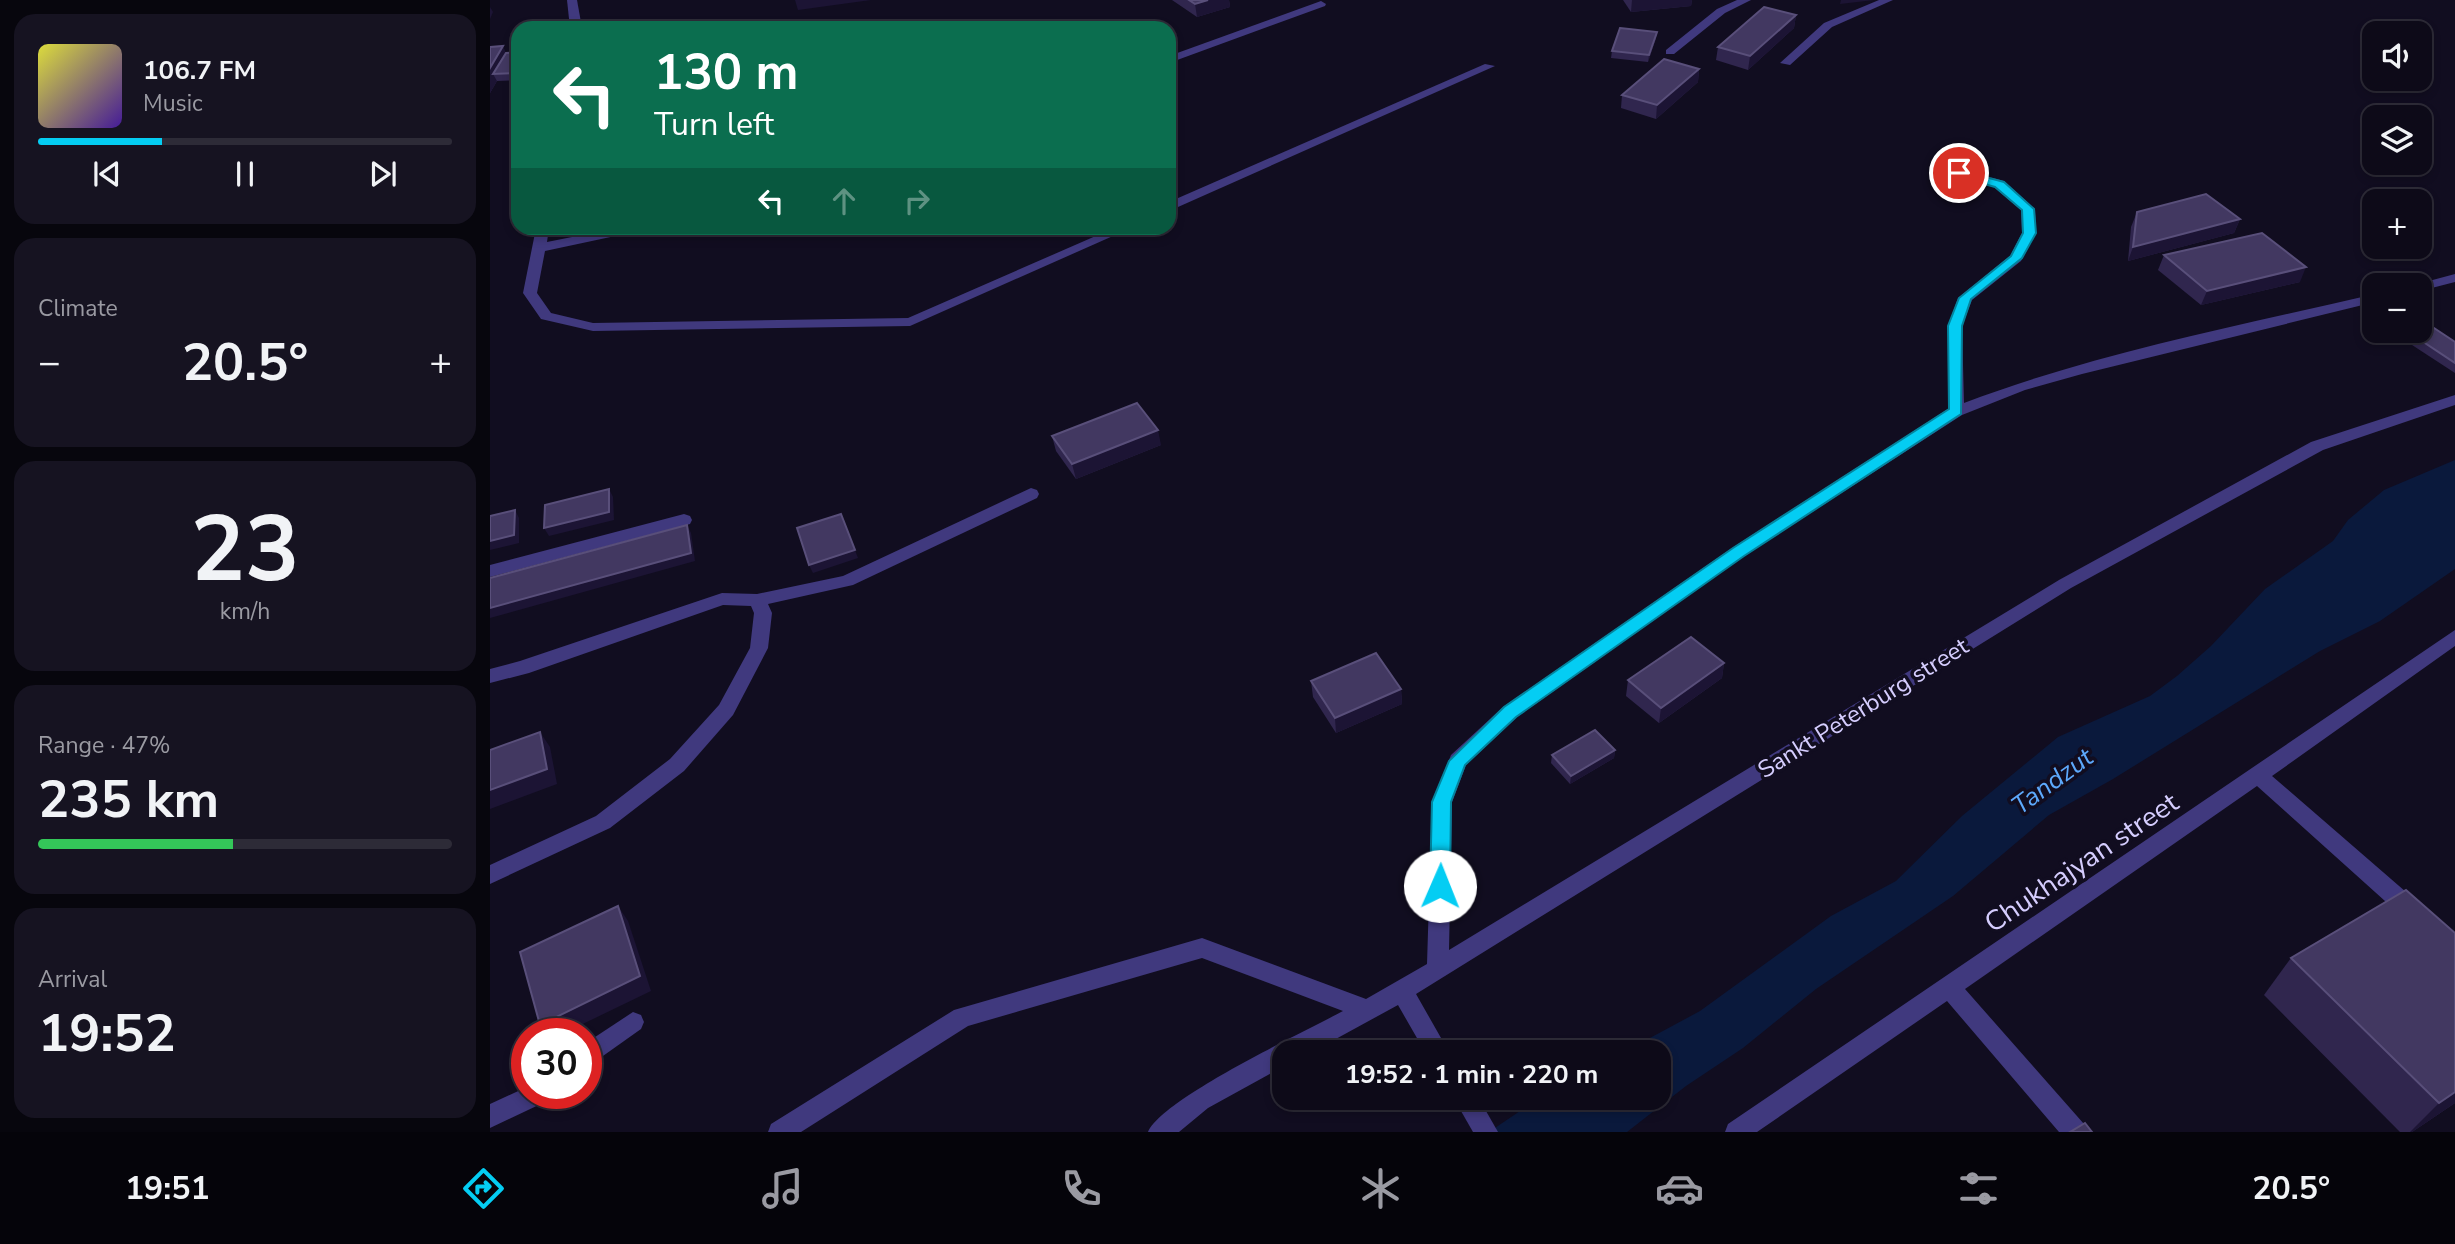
<!DOCTYPE html>
<meta charset="utf-8">
<style>
body{margin:0;font-family:"Nunito Sans",sans-serif;background:#161321;color:#f1f3f6;height:100vh;display:flex;flex-direction:column;font-size:26px;white-space:nowrap}
*{box-sizing:border-box;margin:0}
p{font-size:23px;color:#9a9aa2}
.icon{flex:none;width:38px;height:38px;fill:none;stroke:currentColor;stroke-width:2;stroke-linecap:round;stroke-linejoin:round}
.map{position:relative;flex:1;overflow:hidden}
.sheet{display:flex;flex-direction:column;gap:14px;padding:14px;background:#07060d;width:490px}
.sheet>*{flex:none}
.hud{position:absolute;left:21px;top:21px;width:665px;height:214px;border-radius:21px;box-shadow:0 4px 10px #0003,0 0 0 2px #2d2b37;background:#0b6e4f;color:#fff;overflow:hidden}
.buttons{position:absolute;left:1872px;top:21px;display:grid;gap:14px}
.buttons a{display:grid;place-items:center;width:70px;height:70px;border-radius:14px;background:#0d0a18;box-shadow:0 4px 10px #0003,0 0 0 2px #2d2b37;font-size:35px}
.speed{position:absolute;left:21px;top:1018px;display:flex;gap:14px;font-size:35px;font-weight:700;text-align:center}
.speed>*{display:grid;place-content:center;width:91px;height:91px;border-radius:50%;background:#0d0a18;box-shadow:0 4px 10px #0003,0 0 0 2px #2d2b37;line-height:1}
.speed .limit{border:10px solid #d22;background:#fff;color:#111}
.pin{position:absolute;display:grid;place-items:center;width:60px;height:60px;color:#fff;margin:-30px;border:4px solid #fff;border-radius:50%;box-shadow:0 2px 7px #0007}
.me{position:absolute;width:77px;margin:-38px;rotate:1deg;stroke-linejoin:round;filter:drop-shadow(0 0 5px #0008)}
.turn{display:flex;align-items:center;gap:24px;height:147px;padding:0 28px;font-size:32px}
.turn .icon{width:91px;height:91px;stroke-width:2.5}
.turn b{display:block;font-size:49px;line-height:60px}
.lanes{display:flex;align-items:center;height:66px;padding:0 28px;background:#0003;justify-content:center;gap:35px;direction:ltr}
.lanes .off{opacity:.35}
.big{font-size:52px;font-weight:700;line-height:1.1}
.sheet .tile{flex:1;display:flex;flex-direction:column;justify-content:center;gap:10px;min-width:0;padding:0 24px;border-radius:21px;background:#161321}
.sheet .dial{align-items:center;gap:0}
.dial b{font-size:91px;line-height:1}
.song{display:flex;align-items:center;gap:21px}
.cover{width:84px;height:84px;border-radius:10px;background:linear-gradient(135deg,hsl(60 70% 55%),hsl(260 70% 35%))}
.played{height:7px;border-radius:4px;background:linear-gradient(90deg,#04cdf3 30%,#2d2b37 30%)}
.keys{display:flex;justify-content:space-around;direction:ltr}
.heat{display:flex;justify-content:space-between;align-items:center;font-size:38px;direction:ltr}
.charge{height:10px;border-radius:5px;background:linear-gradient(90deg,#34c759 47%,#2d2b37 0)}
.trip{position:absolute;left:782px;top:1040px;width:399px;height:70px;border-radius:21px;background:#0d0a18;box-shadow:0 4px 10px #0003,0 0 0 2px #2d2b37;font-weight:700;line-height:70px;text-align:center}
.dock{display:flex;height:112px;justify-content:space-around;align-items:center;background:#05040a;color:#9a9aa2}
.dock .icon{width:49px;height:49px}
.dock .current{color:#04cdf3}
.dock b{font-size:32px;color:#f1f3f6}
main{display:flex;flex:1;min-height:0}
.map>svg:first-child{display:block}
.water{fill:#0a193c}
.lines{fill:none;stroke-linecap:round;stroke-linejoin:round}
.minor{fill:#40397e;fill-rule:evenodd}
.wall{fill:#30264e}
.shaded-wall{fill:#1c1434}
.building{fill:#423861;stroke:#594f7a;stroke-width:2}
.route{fill:#04cdf3;stroke:#03859e;stroke-width:2}
.labels{text-anchor:middle;stroke-width:7;stroke-linejoin:round;paint-order:stroke}
.street-label{font-size:24px;fill:#d5cdfe;stroke:#110d20}
.water-label{font-size:26px;font-style:italic;fill:#5da9fc;stroke:#110d20}
.near-street-label{font-size:28px;fill:#d5cdfe;stroke:#110d20}
</style>
<main>
<section class="sheet">
<div class="tile">
<div class="song"><i class="cover"></i><div><b>106.7 FM</b><p>Music</p></div></div>
<div class="played"></div>
<div class="keys"><svg class="icon" aria-label="previous" viewBox="0 0 24 24"><path d="M18 5L8 12l10 7zM5 5v14"/></svg><svg class="icon" aria-label="pause" viewBox="0 0 24 24"><path d="M8 5v14M16 5v14"/></svg><svg class="icon" aria-label="next" viewBox="0 0 24 24"><path d="M6 5l10 7-10 7zM19 5v14"/></svg></div>
</div>
<div class="tile"><p>Climate</p>
<div class="heat"><a>−</a><b class="big">20.5°</b><a>+</a></div>
</div>
<div class="tile dial"><b>23</b><p>km/h</p></div>
<div class="tile"><p>Range · 47%</p><b class="big">235 km</b><div class="charge"></div></div>
<div class="tile"><p>Arrival</p><b class="big">19:52</b></div>
</section>
<div class="map">
<svg width="1965" height="1132" viewBox="0 0 1965 1132">
<rect width="100%" height="100%" fill="#110d20"/>
<polygon class="water" points="1965,460 1965,569 1890,621 1830,651 1623,779 1559,815 1463,896 1326,989 1253,1048 1196,1086 1137,1132 999,1132 1051,1097 1169,1097 1169,1052 1134,1052 1210,1011 1341,916 1406,881 1472,816 1568,737 1660,696 1687,676 1721,646 1775,589 1843,541 1858,520 1894,490"/>
<g class="lines">
<g class="minor">
<polygon points="77,0 87,0 92,28 80,28"/>
<polygon points="1247,0 1261,0 1235,13 1184,54 1176,54 1176,50 1227,9"/>
<polygon points="1389,0 1403,0 1342,27 1300,65 1290,63 1334,23"/>
<polygon points="831,1 836,4 835,6 679,63 679,56"/>
<polygon points="995,64 1005,66 679,211 679,202"/>
<path d="M1469,169L1514,181L1545,209L1546,233L1531,261L1482,300L1472,326L1474,403C1606,353 1747,326 1885,294V302L1592,374L1535,390L1472,415L1254,556L1027,717L976,765L962,802L959,950L1569,580L1821,442L1965,395V405L1833,450L1581,588L926,994L959,1052H935L908,1005L822,1052H794V1066L718,1108L689,1132H658C673,1098 814,1032 853,1011L712,958L478,1026L311,1132H278L281,1124L464,1010L712,938L876,999L937,964L942,802L961,755L1013,707L1242,548L1458,409V326L1468,298L1520,256L1532,233L1531,210L1504,187L1464,176V170Z"/>
<polygon points="46,228 59,228 57,242 127,228 151,228 144,232 55,251 47,293 61,313 103,323 418,318 624,228 641,228 420,326 103,331 51,319 33,293"/>
<polygon points="1965,274 1965,282 1930,291 1930,285 1924,285"/>
<polygon points="541,488 547,490 549,494 547,498 363,585 278,604 282,613 278,648 243,715 194,771 120,828 0,884 0,865 106,816 180,759 229,705 260,648 264,613 261,606 233,605 39,673 0,683 0,669 30,661 232,593 267,594 353,576"/>
<polygon points="194,514 200,516 202,520 200,524 0,577 0,565"/>
<polygon points="1965,630 1965,646 1782,776 1931,905 1934,912 1931,919 1923,921 1915,919 1767,786 1475,989 1594,1124 1597,1132 1569,1132 1457,1001 1267,1132 1235,1132 1238,1124"/>
<polygon points="143,1012 151,1015 154,1022 151,1029 96,1068 96,1043"/>
<polygon points="37,1087 37,1094 59,1094 55,1102 0,1128 0,1104"/>
<polygon points="963,1097 988,1097 1008,1132 983,1132"/>
</g>
</g>
<g class="wall">
<polygon points="682,0 739,0 740,7 707,17"/>
<polygon points="1133,0 1202,0 1201,6 1141,12"/>
<polygon points="1306,15 1304,28 1258,70 1226,60 1228,47"/>
<polygon points="1167,32 1166,38 1158,62 1121,58 1122,51"/>
<polygon points="0,47 16,53 28,52 28,80 7,81 0,93"/>
<polygon points="1209,69 1208,82 1166,119 1131,108 1132,95"/>
<polygon points="1647,212 1750,219 1744,233 1638,261 1641,227"/>
<polygon points="1674,255 1810,282 1711,305 1668,270"/>
<polygon points="1923,335 1965,342 1965,373 1919,343"/>
<polygon points="562,436 671,445 586,479 566,451"/>
<polygon points="1234,663 1232,678 1169,723 1136,696 1138,680"/>
<polygon points="821,681 911,689 912,704 846,733 823,697"/>
<polygon points="1125,750 1124,758 1080,784 1061,763 1062,755"/>
<polygon points="1965,933 1965,1103 1922,1132 1910,1132 1774,995 1801,958"/>
</g>
<g class="shaded-wall">
<polygon points="305,0 381,0 308,10"/>
<polygon points="718,0 739,0 740,7 707,17 705,4"/>
<polygon points="1142,0 1202,0 1201,6 1141,12"/>
<polygon points="1351,0 1384,0 1350,4"/>
<polygon points="0,7 3,12 0,19"/>
<polygon points="1306,15 1304,28 1258,70 1260,56"/>
<polygon points="1167,32 1166,38 1158,62 1159,55"/>
<polygon points="13,46 19,60 3,74 7,81 0,93 0,68"/>
<polygon points="1209,69 1208,82 1166,119 1167,105"/>
<polygon points="1750,219 1744,233 1638,261 1643,247"/>
<polygon points="1816,267 1810,282 1711,305 1717,291"/>
<polygon points="668,430 671,445 586,479 582,464"/>
<polygon points="119,489 123,497 124,520 59,536 54,528"/>
<polygon points="25,510 29,518 29,543 0,550 0,541"/>
<polygon points="351,514 368,558 323,573 319,565"/>
<polygon points="197,525 201,533 205,561 0,618 0,608"/>
<polygon points="1234,663 1232,678 1169,723 1171,708"/>
<polygon points="911,689 912,704 846,733 845,718"/>
<polygon points="50,732 60,747 67,784 0,809 0,790"/>
<polygon points="1125,750 1124,758 1080,784 1081,776"/>
<polygon points="128,906 138,921 161,991 72,1034 58,1034 50,1025"/>
<polygon points="1965,1092 1965,1103 1922,1132 1920,1132 1949,1103"/>
</g>
<g class="building">
<polygon points="699,0 718,0 705,4"/>
<polygon points="1274,7 1306,15 1260,56 1228,47"/>
<polygon points="1130,28 1167,32 1159,55 1122,51"/>
<polygon points="13,46 0,68 0,47"/>
<polygon points="28,52 28,68 25,73 3,74 16,53"/>
<polygon points="1174,59 1209,69 1167,105 1132,95"/>
<polygon points="1716,194 1750,219 1643,247 1647,212"/>
<polygon points="1772,233 1816,267 1717,291 1674,255"/>
<polygon points="1944,328 1965,342 1965,363 1923,335"/>
<polygon points="647,403 668,430 582,464 562,436"/>
<polygon points="119,489 119,512 54,528 55,505"/>
<polygon points="25,510 24,535 0,541 0,516"/>
<polygon points="351,514 365,550 319,565 307,528"/>
<polygon points="197,525 201,553 0,608 0,578"/>
<polygon points="1201,637 1234,663 1171,708 1138,680"/>
<polygon points="886,653 911,689 845,718 821,681"/>
<polygon points="1105,730 1125,750 1081,776 1062,755"/>
<polygon points="50,732 57,769 0,790 0,750"/>
<polygon points="1916,890 1965,933 1965,1092 1949,1103 1801,958"/>
<polygon points="128,906 150,976 50,1025 30,952"/>
<polygon points="1595,1123 1602,1132 1580,1132"/>
</g>
<polygon class="route" points="1469,170 1514,182 1544,209 1546,233 1532,258 1481,299 1472,326 1471,414 1254,556 1026,717 975,765 961,802 960,886 957,892 950,894 943,892 940,886 942,802 959,761 1014,707 1243,548 1459,409 1458,326 1469,298 1521,256 1533,233 1532,210 1505,187 1465,176 1463,173"/>
<g class="labels">
<g class="street-label">
<text transform="translate(1373 708) rotate(-32)" y="8">Sankt Peterburg street</text>
</g>
<g class="water-label">
<text transform="translate(1562 781) rotate(-36)" y="9">Tandzut</text>
</g>
<g class="near-street-label">
<text transform="translate(1591 862) rotate(-34)" y="10">Chukhajyan street</text>
</g>
</g>
</svg>
<div class="buttons">
<a><svg class="icon" aria-label="sound" viewBox="0 0 24 24"><path d="M4 9h4l5-4v14l-5-4H4zM17 9q2 3 0 6"/></svg></a>
<a><svg class="icon" aria-label="layers" viewBox="0 0 24 24"><path d="M12 4l9 5-9 5-9-5zM3 14l9 5 9-5"/></svg></a>
<a>+</a>
<a>−</a>
</div>
<div class="speed"><div class="limit">30</div></div>
<div class="pin" style="left:1469px;top:173px;background:#d93025"><svg class="icon" aria-label="arrive" viewBox="0 0 24 24"><path d="M6 21V4h12l-3 4 3 4H6"/></svg></div>
<svg class="me" style="left:950px;top:886px" viewBox="-20 -20 40 40"><circle r="19" fill="#fff"/><path d="M0-13L10 11 0 6-10 11z" fill="#04cdf3"/></svg>
<div class="trip">19:52 · 1 min · 220 m</div>
<div class="hud">
<div class="turn"><svg class="icon" aria-label="left" viewBox="0 0 24 24"><path d="M17 20v-9H6M10 6l-5 5 5 5"/></svg><div><b>130 m</b>Turn left</div></div>
<div class="lanes"><svg class="icon" aria-label="left" viewBox="0 0 24 24"><path d="M17 20v-9H6M10 6l-5 5 5 5"/></svg><svg class="icon off" aria-label="ahead" viewBox="0 0 24 24"><path d="M12 20V5M6 11l6-6 6 6"/></svg><svg class="icon off" aria-label="right" viewBox="0 0 24 24"><path d="M7 20v-9h11M14 6l5 5-5 5"/></svg></div>
</div>
</div>
</main>
<nav class="dock">
<b>19:51</b>
<svg class="icon current" aria-label="directions" viewBox="0 0 24 24"><path d="M12 3l9 9-9 9-9-9zM9 14v-3h6M13 9l2 2-2 2"/></svg>
<svg class="icon" aria-label="music" viewBox="0 0 24 24"><path d="M9 18V5l10-2v13"/><circle cx="6" cy="18" r="3"/><circle cx="16" cy="16" r="3"/></svg>
<svg class="icon" aria-label="phone" viewBox="0 0 24 24"><path d="M5 4h4l2 5-3 2q2 4 5 5l2-3 5 2v4C11 20 4 13 5 4z"/></svg>
<svg class="icon" aria-label="climate" viewBox="0 0 24 24"><path d="M12 3v18M4 7l16 10M4 17L20 7"/></svg>
<svg class="icon" aria-label="car" viewBox="0 0 24 24"><path d="M5 17H2v-5l4-1 3-4h7l3 4 3 1v5h-3M9 17h6M6 11h13"/><circle cx="7" cy="17" r="2"/><circle cx="17" cy="17" r="2"/></svg>
<svg class="icon" aria-label="filters" viewBox="0 0 24 24"><path d="M4 7h16M4 17h16"/><circle cx="9" cy="7" r="2"/><circle cx="15" cy="17" r="2"/></svg>
<b>20.5°</b>
</nav>
